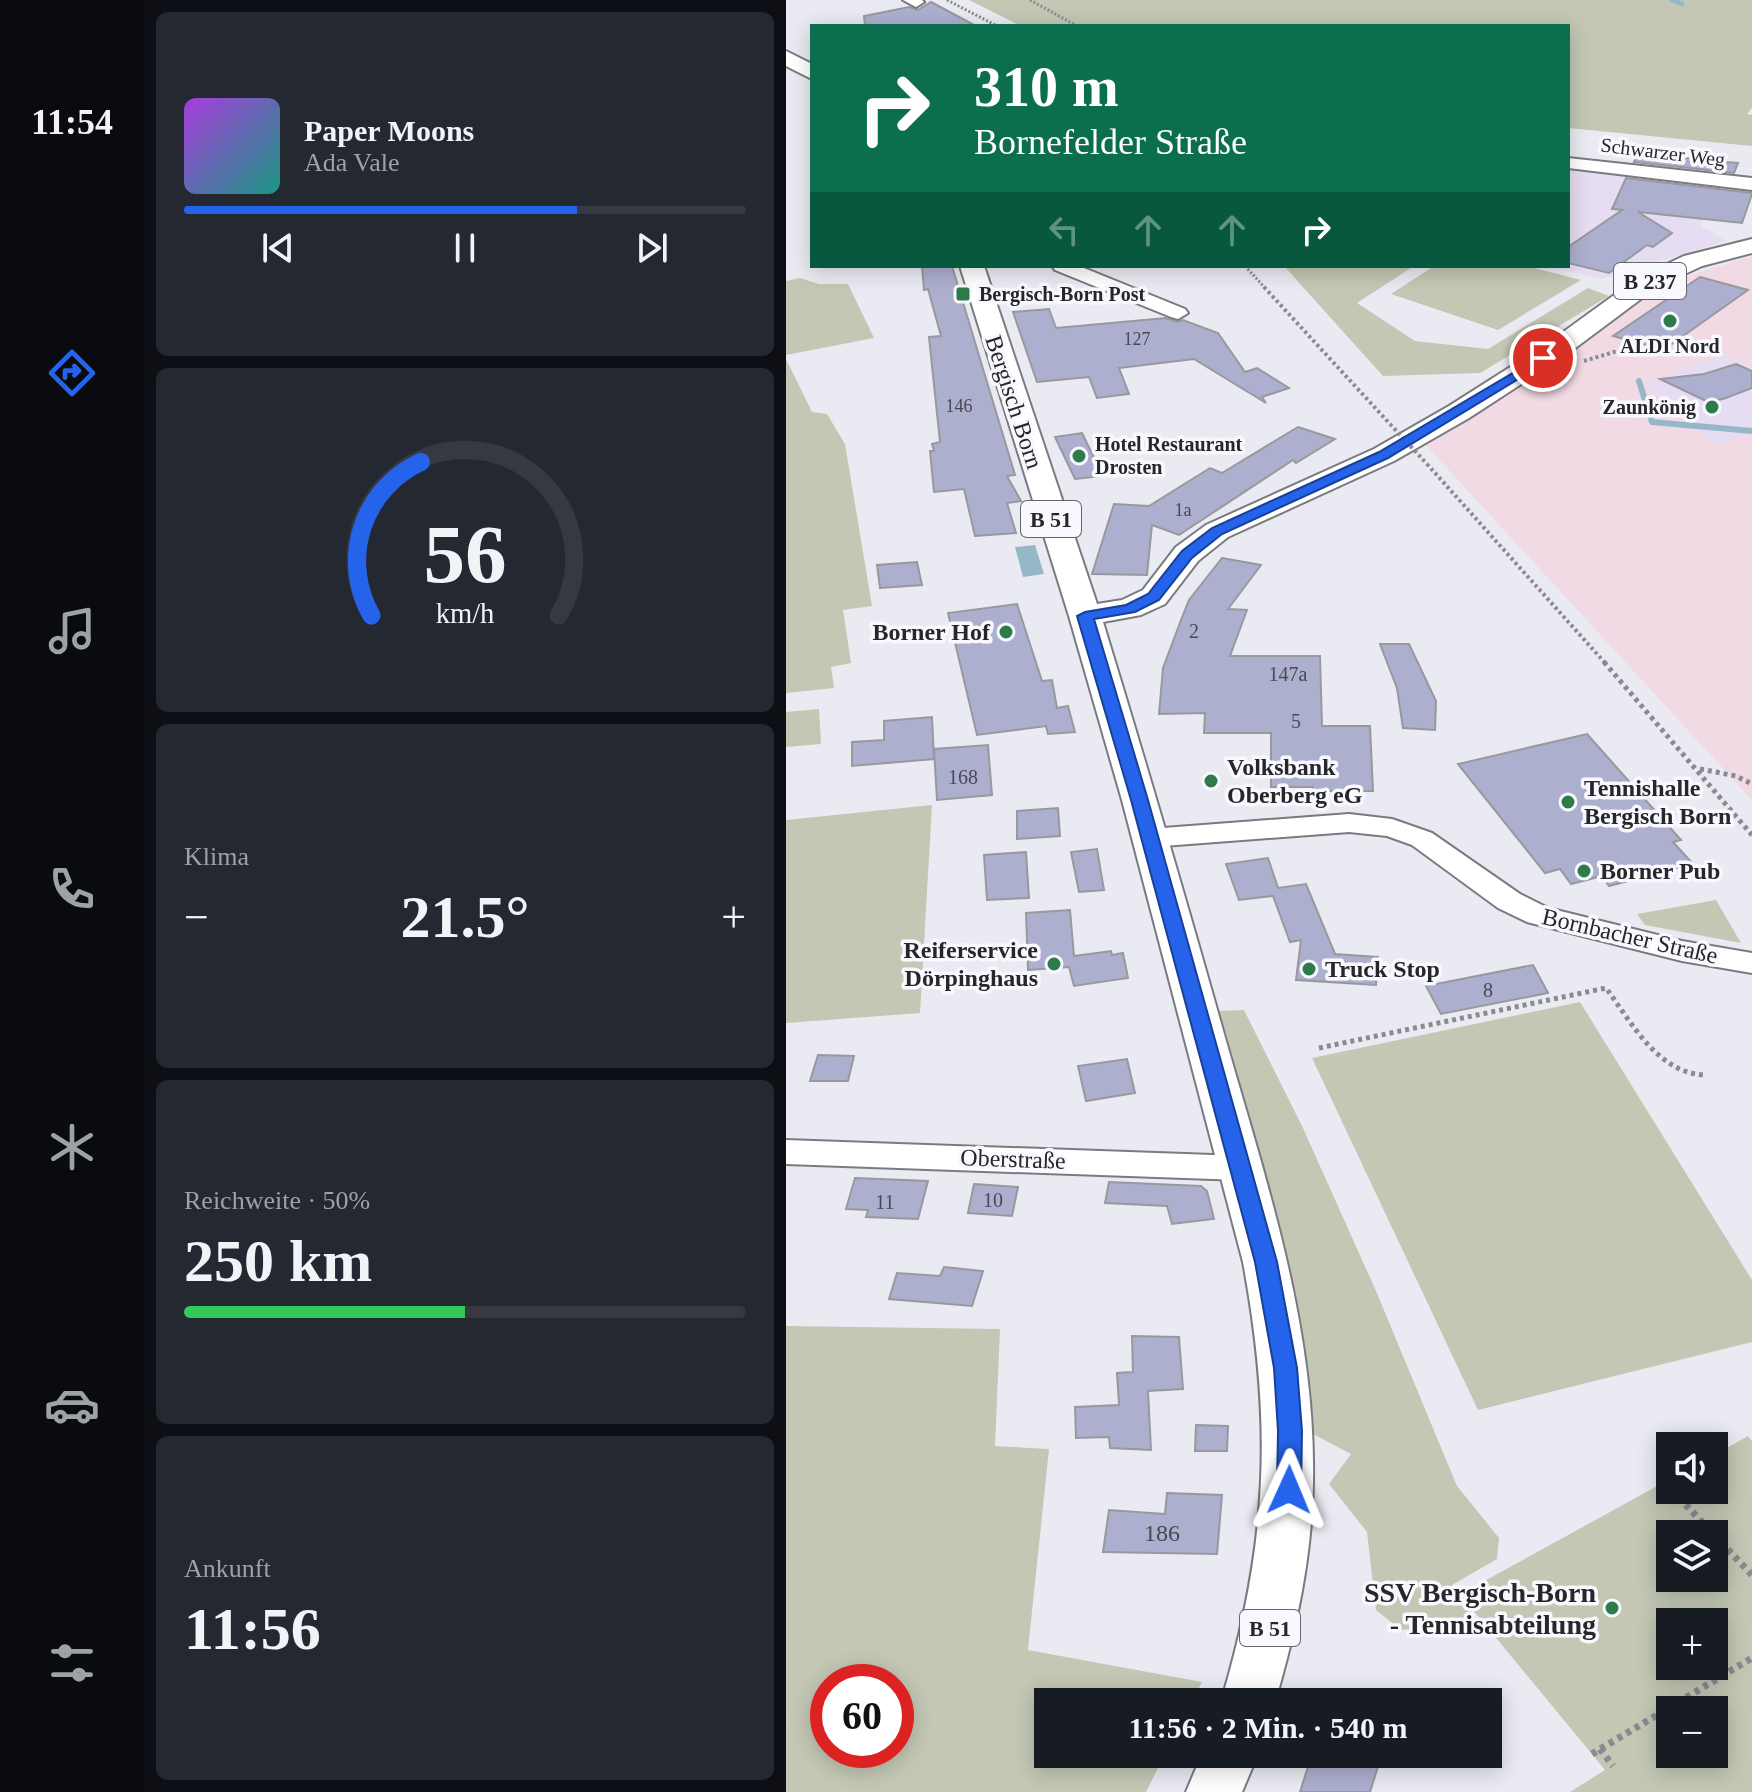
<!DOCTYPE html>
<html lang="de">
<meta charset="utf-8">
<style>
body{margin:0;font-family:Georgia,serif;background:#242831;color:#f1f3f6;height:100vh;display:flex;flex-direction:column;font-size:30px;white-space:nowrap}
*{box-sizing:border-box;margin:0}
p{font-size:26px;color:#9ea1a6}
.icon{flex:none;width:44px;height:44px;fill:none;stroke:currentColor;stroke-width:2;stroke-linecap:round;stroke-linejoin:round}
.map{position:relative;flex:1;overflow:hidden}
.drawer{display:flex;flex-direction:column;gap:12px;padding:12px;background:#0d0f14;width:642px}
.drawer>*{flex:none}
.top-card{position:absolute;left:24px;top:24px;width:760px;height:244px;border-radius:0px;box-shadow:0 4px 20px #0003;background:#0b6e4f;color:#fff;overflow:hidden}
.buttons{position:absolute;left:870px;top:1432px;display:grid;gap:16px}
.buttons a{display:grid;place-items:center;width:72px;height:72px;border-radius:0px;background:#171b24;box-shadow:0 4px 20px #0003;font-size:40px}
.speed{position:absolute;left:24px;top:1664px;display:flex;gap:16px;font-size:40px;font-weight:700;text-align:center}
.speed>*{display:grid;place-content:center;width:104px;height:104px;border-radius:50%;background:#171b24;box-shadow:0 4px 20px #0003;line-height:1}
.speed .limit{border:12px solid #d22;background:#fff;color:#111}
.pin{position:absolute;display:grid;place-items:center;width:68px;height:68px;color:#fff;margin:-34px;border:4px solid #fff;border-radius:50%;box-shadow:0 2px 8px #0007}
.me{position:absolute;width:88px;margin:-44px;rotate:1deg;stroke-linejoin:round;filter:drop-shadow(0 0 6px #0008)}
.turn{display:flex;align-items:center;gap:28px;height:168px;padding:0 32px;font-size:36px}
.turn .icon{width:104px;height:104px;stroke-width:2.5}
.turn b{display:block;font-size:56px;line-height:68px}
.lanes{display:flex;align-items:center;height:76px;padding:0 32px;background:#0003;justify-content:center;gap:40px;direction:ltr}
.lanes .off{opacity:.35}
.big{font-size:60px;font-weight:700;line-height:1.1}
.drawer .card{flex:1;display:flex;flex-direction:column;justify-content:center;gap:12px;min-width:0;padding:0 28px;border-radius:12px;background:#242831}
.drawer .dial{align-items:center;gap:0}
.dial svg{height:208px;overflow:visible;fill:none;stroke:#363941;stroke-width:7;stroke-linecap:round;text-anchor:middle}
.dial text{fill:#f1f3f6;stroke:none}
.song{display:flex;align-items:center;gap:24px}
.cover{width:96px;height:96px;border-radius:12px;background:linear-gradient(135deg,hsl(280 70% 55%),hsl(170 70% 35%))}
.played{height:8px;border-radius:4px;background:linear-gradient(90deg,#2563eb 70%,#363941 70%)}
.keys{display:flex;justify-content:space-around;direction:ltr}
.heat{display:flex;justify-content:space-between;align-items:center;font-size:44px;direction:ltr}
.charge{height:12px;border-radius:6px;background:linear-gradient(90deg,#34c759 50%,#363941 0)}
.trip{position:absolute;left:248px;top:1688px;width:468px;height:80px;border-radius:0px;background:#171b24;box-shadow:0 4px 20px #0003;font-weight:700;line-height:80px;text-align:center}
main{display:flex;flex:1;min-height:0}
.tab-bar{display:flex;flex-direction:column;width:144px;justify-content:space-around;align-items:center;background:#090b0e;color:#9ea1a6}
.tab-bar .icon{width:56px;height:56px}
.tab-bar .current{color:#2563eb}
.tab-bar b{font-size:36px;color:#f1f3f6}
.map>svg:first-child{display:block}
.industrial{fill:#f2dae5}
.education{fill:#e7ddf2}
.green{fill:#c3c7b4;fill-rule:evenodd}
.water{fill:#95b8c9}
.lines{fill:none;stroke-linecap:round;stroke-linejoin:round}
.stream-far1{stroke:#95b8c9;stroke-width:5}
.stream{stroke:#95b8c9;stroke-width:6}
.building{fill:#adafcf;stroke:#98989e;stroke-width:2}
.minor-casing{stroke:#7a7b81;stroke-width:4}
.major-casing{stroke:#7a7b81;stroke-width:4}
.path-far3{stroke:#8a8b90;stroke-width:3;stroke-dasharray:2 2;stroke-linecap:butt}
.path-far2{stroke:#8a8b90;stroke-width:4;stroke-dasharray:3 3;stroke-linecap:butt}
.path-far1{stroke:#8a8b90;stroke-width:5;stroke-dasharray:4 4;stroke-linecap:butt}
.path{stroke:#8a8b90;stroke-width:7;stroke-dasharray:5 5;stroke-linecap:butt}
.minor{fill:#fff;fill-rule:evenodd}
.major{fill:#fff;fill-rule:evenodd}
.path-bridge{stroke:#8a8b90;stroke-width:4;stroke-dasharray:3 3;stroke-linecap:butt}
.route{fill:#2563eb;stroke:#184099;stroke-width:2}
.poi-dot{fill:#2d7a4a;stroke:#f8f8fe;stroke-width:3}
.labels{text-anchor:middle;stroke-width:7;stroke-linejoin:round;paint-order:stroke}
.far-number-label{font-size:18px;fill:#484952}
.far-street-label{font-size:20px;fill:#262729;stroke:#f8f8fe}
.far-poi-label{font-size:20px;font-weight:bold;fill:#262729;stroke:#f8f8fe;text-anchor:start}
.number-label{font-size:20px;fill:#484952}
.shield{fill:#f8f8fe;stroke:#656669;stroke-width:2}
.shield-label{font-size:22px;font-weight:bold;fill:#262729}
.street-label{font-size:24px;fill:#262729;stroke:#f8f8fe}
.poi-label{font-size:24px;font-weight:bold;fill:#262729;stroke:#f8f8fe;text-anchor:start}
.near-number-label{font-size:24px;fill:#484952}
.near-poi-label{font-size:28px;font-weight:bold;fill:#262729;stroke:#f8f8fe;text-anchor:end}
</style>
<main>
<nav class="tab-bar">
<b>11:54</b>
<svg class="icon current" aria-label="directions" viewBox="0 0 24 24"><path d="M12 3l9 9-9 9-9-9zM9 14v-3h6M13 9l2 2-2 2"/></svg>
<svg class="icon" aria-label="music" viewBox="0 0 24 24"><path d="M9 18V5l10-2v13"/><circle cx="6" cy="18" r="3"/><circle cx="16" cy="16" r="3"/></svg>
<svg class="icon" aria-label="phone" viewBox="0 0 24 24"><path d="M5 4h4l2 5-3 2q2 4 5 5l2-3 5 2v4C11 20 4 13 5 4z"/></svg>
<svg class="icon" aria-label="climate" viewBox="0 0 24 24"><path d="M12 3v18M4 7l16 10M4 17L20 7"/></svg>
<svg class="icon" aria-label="car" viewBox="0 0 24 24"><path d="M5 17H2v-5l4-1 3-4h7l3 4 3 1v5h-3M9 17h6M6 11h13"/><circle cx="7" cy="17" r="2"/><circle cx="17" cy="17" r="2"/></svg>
<svg class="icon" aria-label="filters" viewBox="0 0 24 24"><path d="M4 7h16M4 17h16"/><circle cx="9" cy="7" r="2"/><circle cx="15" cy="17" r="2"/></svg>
</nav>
<section class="drawer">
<div class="card">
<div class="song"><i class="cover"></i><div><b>Paper Moons</b><p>Ada Vale</p></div></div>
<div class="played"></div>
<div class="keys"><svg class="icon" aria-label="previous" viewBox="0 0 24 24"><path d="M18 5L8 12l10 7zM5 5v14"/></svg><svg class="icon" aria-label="pause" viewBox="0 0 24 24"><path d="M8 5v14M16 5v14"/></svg><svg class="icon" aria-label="next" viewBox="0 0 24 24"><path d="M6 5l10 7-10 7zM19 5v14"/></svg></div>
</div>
<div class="card dial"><svg viewBox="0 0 100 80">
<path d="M14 69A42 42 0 1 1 86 69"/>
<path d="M14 69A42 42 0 0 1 33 10" stroke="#2563eb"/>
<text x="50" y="56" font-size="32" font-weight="700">56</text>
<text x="50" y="72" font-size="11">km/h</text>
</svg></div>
<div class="card"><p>Klima</p>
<div class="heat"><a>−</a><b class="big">21.5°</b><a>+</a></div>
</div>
<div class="card"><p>Reichweite · 50%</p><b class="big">250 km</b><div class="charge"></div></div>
<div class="card"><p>Ankunft</p><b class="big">11:56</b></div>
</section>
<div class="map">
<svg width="966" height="1792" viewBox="0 0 966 1792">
<rect width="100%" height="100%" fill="#eaebf2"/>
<polygon class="industrial" points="966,256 966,800 624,428 859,289"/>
<g class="education">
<polygon points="782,168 933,184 915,226 941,241 816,279 761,266 782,266"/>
<polygon points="940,355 966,367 966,432 931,445 856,383"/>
</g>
<g class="green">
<polygon points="183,0 966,0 966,108 961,114 966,115 966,146 782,128 782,26 235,26"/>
<polygon points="498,266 628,266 571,303 629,341 702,349 802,288 823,296 694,373 597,376"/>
<polygon points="648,266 740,266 795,280 712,330 605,294"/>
<polygon points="14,278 33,284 62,284 88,338 0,355 0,281"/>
<polygon points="0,359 26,412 41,414 59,444 86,606 57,610 65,663 45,667 48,688 0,693"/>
<polygon points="33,709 35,744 0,747 0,712"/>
<polygon points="146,805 134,1013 0,1023 0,820"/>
<polygon points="930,900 955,943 859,925 851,914"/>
<polygon points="794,1002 966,1280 966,1342 692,1410 526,1058"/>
<path d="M458,1010L516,1126L590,1291L671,1486L713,1538L711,1559L666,1585L673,1595L884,1479V1490H928V1455L962,1436L966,1441V1792H784L819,1770L687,1610L679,1625L615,1630L590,1610L581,1532L543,1484L565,1454L508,1424L513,1350L510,1295L430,1011ZM884,1534H928V1578H884ZM884,1622H928V1666H884ZM884,1710H928V1754H884Z"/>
<path d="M0,1326L214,1329L209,1446L263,1449L242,1650L416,1682L406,1702H262V1754H379L360,1792H0ZM42,1682H110V1750H42Z"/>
</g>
<polygon class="water" points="249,545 258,574 237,577 229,547"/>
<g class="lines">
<polyline class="stream-far1" points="886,0 896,4"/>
<polyline class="stream" points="853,381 866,422 966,431"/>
</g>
<g class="building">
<polygon points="145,2 190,26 79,26 78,16 123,7 132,10"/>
<polygon points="852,153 938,162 952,163 948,173 848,162"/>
<polygon points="840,178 966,193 966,194 956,223 852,212 886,233 867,247 861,245 823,273 782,263 782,247 836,210 826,209"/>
<polygon points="136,266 166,266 229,475 221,476 235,501 221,503 230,533 189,536 178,489 148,492 144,451 148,451 146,444 154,442 143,337 155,336 142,289 138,290"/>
<polygon points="914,277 962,290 876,351 827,336"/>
<polygon points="263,309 270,328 380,318 391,322 397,320 432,333 459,372 471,368 503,388 476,397 480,403 408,359 333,368 343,394 311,398 303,377 251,382 227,312"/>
<polygon points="950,364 966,371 966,388 937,399 922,402 874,379 918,374"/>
<polygon points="512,427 549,439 510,463 507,460 393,535 366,525 361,575 306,574 328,504 363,506 424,468 436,473"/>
<polygon points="296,433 317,476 289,479 269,437"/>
<polygon points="436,558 475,565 442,609 461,610 444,656 534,656 536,726 584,726 587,791 528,791 527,787 485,787 485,733 418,733 419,713 373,714 377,668 395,620 403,600"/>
<polygon points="131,562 136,585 94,588 91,565"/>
<polygon points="231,604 256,681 266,680 271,708 282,706 289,732 262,734 260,726 191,735 162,613"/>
<polygon points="594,644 623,644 650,701 649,730 617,728 611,688"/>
<polygon points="146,717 148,759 66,766 66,742 98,740 98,721"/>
<polygon points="801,734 895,840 887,842 907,864 823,886 816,876 785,884 774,869 759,873 672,764"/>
<polygon points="202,745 206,795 151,800 148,749"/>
<polygon points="272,808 274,836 231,839 231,811"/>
<polygon points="311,849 318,890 293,892 285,852"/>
<polygon points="240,852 243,898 201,900 198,855"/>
<polygon points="482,858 492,888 520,884 549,954 592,957 590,985 510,980 515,940 504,942 487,896 453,900 440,864"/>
<polygon points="284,910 288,956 325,951 326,955 337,953 342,978 288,986 283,967 242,970 240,913"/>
<polygon points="747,965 762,993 655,1014 640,986"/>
<polygon points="32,1055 68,1056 62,1081 24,1081"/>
<polygon points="341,1059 349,1093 300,1101 292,1066"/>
<polygon points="69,1178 142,1181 132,1219 80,1217 82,1210 60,1209"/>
<polygon points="323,1182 415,1186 421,1191 428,1219 386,1224 381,1206 319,1203"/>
<polygon points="188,1184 232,1187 226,1216 182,1213"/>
<polygon points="158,1267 197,1271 186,1306 103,1299 111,1273 154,1276"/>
<polygon points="346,1336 393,1337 397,1389 362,1391 365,1450 324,1448 323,1437 290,1438 289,1407 333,1405 331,1373 347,1372"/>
<polygon points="410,1425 442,1426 441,1451 409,1451"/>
<polygon points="381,1493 436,1495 431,1554 317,1552 323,1510 379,1514"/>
<polygon points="526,1754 596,1754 584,1792 514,1792"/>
</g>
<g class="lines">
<g class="minor-casing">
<g id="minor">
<polygon points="117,0 136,0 138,2 130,7"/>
<polygon points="782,158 966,178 966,190 782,168"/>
<polygon points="266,266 293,266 399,309 402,313 392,319 385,317 269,270"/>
<polygon points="563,814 606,819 646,833 734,894 762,908 896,941 966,953 966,973 896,961 741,922 712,908 626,845 601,836 563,832 364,847 354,844 349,838 354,832 364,829"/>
<polygon points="0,1140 455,1156 467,1159 472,1168 467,1177 455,1180 0,1164"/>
</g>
</g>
<g class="major-casing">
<g id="major">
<polygon points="0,51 26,64 26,79 0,66"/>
<path d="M966,239V253L916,266L871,287L780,355L683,418L608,461L442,537L412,561L379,604L355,615L317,622C359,759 399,896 438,1034C480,1181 530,1327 527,1482C526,1558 510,1630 489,1702H435C482,1545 487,1423 457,1262L336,800L283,616L174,266H198L311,604L336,600L357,590L390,547L420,525L588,449L663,406L762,343L853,277L898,256Z"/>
<polygon points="416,1754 472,1754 456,1792 400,1792"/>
</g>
</g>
<g class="path-far3">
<polyline points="161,0 211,26"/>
<polyline points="244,0 291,26"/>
<polyline points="459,266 480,289"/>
</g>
<g class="path-far2">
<polyline points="478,287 604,424"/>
<polyline points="798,361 828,352 851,353"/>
<polyline points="641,464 820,664"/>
</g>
<g class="path-far1">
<polyline points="818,662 966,835"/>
<polyline points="914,769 950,776 966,784"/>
<path d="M533,1048L820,988C846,1023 872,1074 920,1075"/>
</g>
<g class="path">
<polyline points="886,1490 927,1534"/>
<polyline points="928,1535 966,1575"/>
<polyline points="899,1698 910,1710"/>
<polyline points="814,1749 827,1766"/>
<polyline points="806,1754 966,1658"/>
</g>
<use href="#minor" class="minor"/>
<use href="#major" class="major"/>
<polyline class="path-bridge" points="604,424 641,464"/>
</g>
<polygon class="route" points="757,355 762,356 762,361 602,458 436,534 406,558 373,600 349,612 308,619 362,800 491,1262 511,1368 516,1431 515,1490 512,1497 503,1499 495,1497 491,1490 492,1431 488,1368 469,1262 345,800 291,616 299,612 340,605 362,594 396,551 426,528 593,452"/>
<g class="poi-dot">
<rect x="169" y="286" width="16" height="16" rx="4"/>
<circle cx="884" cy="321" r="8"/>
<circle cx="926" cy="407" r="8"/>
<circle cx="293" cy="456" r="8"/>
<circle cx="220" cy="632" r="8"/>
<circle cx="425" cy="781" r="8"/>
<circle cx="782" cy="802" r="8"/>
<circle cx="798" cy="871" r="8"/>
<circle cx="268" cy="964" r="8"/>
<circle cx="523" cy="969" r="8"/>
<circle cx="826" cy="1608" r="8"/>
</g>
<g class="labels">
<g class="far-number-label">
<text x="351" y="345">127</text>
<text x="173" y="412">146</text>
<text x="397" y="516">1a</text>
</g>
<g class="far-street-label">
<text transform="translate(877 152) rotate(7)" y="7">Schwarzer Weg</text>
</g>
<g class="far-poi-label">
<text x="193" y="301">Bergisch-Born Post</text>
<text x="884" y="353" text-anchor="middle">ALDI Nord</text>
<text x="910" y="414" text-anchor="end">Zaunkönig</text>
<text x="309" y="451">Hotel Restaurant<tspan x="309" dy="23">Drosten</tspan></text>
</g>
<g class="number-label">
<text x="408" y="638">2</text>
<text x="502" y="681">147a</text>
<text x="510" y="728">5</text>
<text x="177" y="784">168</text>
<text x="702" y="997">8</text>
<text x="207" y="1207">10</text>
<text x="99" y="1209">11</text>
</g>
<g class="shield">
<rect x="828" y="263" width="72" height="36" rx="6"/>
<rect x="235" y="501" width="60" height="36" rx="6"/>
<rect x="454" y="1610" width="60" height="36" rx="6"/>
</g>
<g class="shield-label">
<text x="864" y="289">B 237</text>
<text x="265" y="527">B 51</text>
<text x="484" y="1636">B 51</text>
</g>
<g class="street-label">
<text transform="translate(228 402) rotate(72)" y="8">Bergisch Born</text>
<text transform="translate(844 936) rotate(13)" y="8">Bornbacher Straße</text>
<text transform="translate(227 1159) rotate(2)" y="8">Oberstraße</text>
</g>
<g class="poi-label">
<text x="204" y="640" text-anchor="end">Borner Hof</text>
<text x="441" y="775">Volksbank<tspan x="441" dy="28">Oberberg eG</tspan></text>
<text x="798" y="796">Tennishalle<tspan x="798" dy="28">Bergisch Born</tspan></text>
<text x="814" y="879">Borner Pub</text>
<text x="252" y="958" text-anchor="end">Reiferservice<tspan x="252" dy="28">Dörpinghaus</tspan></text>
<text x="539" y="977">Truck Stop</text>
</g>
<g class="near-number-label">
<text x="376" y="1541">186</text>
</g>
<g class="near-poi-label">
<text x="810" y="1602">SSV Bergisch-Born<tspan x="810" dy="32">- Tennisabteilung</tspan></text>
</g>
</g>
</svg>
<div class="buttons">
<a><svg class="icon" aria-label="sound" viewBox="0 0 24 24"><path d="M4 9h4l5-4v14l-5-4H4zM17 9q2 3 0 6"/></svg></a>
<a><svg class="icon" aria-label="layers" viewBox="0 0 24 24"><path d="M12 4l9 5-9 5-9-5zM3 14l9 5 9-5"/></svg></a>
<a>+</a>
<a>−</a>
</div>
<div class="speed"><div class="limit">60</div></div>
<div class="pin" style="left:757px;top:358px;background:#d93025"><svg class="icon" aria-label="arrive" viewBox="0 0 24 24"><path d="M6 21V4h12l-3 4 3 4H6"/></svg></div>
<svg class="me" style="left:503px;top:1490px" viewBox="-20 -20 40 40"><path d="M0-17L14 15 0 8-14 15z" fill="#2563eb" stroke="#fff" stroke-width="4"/></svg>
<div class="trip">11:56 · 2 Min. · 540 m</div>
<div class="top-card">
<div class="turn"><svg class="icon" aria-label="right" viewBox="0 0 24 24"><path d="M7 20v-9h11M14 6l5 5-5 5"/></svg><div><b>310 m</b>Bornefelder Straße</div></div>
<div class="lanes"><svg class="icon off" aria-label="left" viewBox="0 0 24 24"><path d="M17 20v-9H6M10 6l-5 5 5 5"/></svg><svg class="icon off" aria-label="ahead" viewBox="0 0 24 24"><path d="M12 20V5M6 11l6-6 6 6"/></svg><svg class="icon off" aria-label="ahead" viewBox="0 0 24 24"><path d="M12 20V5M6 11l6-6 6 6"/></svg><svg class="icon" aria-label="right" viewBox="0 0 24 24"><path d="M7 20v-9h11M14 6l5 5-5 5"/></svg></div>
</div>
</div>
</main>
